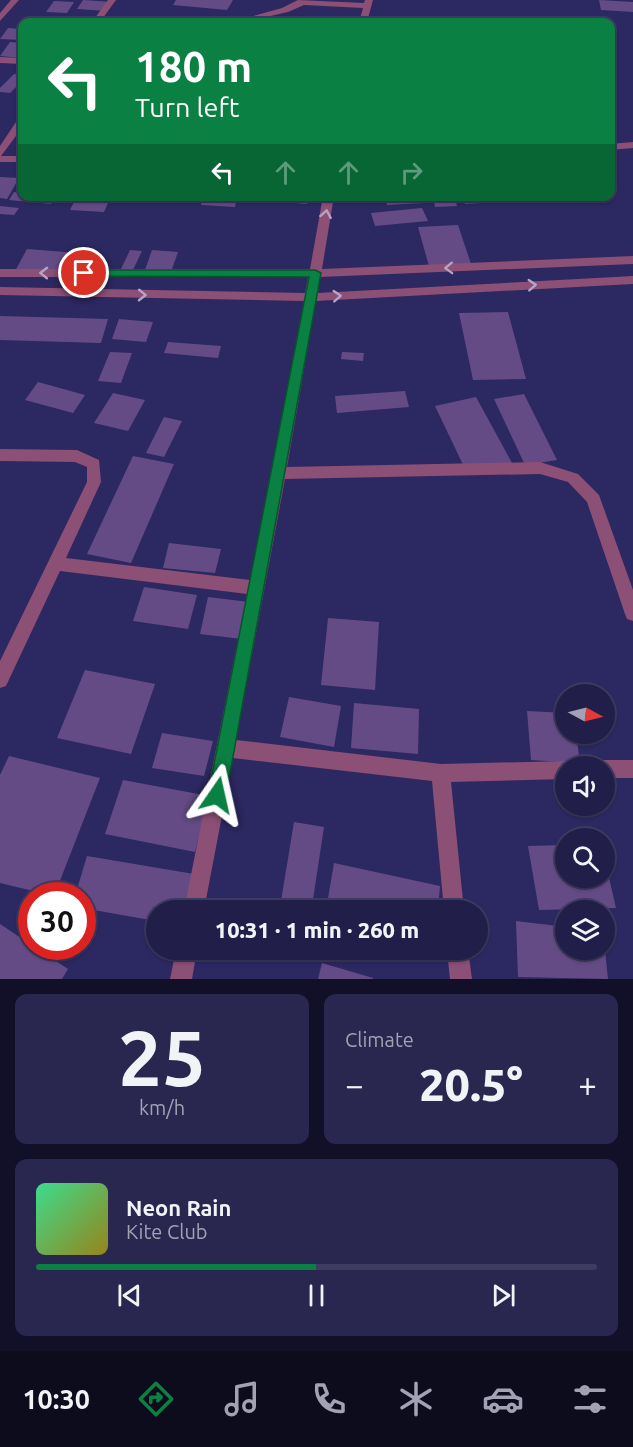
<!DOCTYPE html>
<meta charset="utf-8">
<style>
body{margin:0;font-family:Ubuntu,sans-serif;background:#292750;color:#f1f3f6;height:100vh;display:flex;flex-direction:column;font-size:22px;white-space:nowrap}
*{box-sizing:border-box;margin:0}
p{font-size:20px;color:#a2a2b4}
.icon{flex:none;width:33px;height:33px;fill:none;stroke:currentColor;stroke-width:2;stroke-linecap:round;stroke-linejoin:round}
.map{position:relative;height:979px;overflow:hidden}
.panel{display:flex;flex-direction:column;gap:15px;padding:15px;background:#121028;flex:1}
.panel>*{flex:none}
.guide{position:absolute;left:18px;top:18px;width:597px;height:183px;border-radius:12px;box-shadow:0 2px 4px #0004,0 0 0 2px #3e3c61;background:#0b8043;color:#fff;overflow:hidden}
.needle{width:39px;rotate:97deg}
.buttons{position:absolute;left:555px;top:684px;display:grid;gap:12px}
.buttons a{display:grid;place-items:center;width:60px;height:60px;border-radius:50%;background:#211e49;box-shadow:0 2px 4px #0004,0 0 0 2px #3e3c61;font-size:30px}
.speed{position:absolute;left:18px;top:882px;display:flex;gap:12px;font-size:30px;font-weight:700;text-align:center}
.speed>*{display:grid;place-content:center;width:78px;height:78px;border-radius:50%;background:#211e49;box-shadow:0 2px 4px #0004,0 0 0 2px #3e3c61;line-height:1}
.speed .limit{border:9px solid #d22;background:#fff;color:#111}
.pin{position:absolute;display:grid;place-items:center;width:51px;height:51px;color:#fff;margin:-26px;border:3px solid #fff;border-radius:50%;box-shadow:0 2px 6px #0007}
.me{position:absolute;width:66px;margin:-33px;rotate:11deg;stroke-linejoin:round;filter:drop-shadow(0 0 4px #0008)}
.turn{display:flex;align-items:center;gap:21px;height:126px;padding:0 18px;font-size:27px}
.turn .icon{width:78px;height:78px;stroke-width:2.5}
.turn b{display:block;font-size:42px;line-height:51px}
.lanes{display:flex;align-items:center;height:57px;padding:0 18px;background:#0003;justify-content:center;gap:30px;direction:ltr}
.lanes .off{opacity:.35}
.big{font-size:45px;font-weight:800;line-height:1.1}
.panel .tile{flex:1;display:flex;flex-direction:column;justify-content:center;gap:9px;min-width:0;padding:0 21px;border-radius:12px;background:#292750}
.panel .dial{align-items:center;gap:0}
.dial b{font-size:78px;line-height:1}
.song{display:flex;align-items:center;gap:18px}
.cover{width:72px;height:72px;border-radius:9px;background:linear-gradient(135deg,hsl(150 70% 55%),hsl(50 70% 35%))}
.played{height:6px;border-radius:3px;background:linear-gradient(90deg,#0b8043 50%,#3e3c61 50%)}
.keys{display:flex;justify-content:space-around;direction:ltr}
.heat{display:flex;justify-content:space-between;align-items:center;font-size:33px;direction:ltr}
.panel .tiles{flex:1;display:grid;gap:15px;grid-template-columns:1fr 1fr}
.tile:last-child{grid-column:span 2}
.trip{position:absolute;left:146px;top:900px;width:342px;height:60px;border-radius:30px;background:#211e49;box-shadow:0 2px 4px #0004,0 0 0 2px #3e3c61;font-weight:800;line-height:60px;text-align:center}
.tab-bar{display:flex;height:96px;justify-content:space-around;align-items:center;background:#0d0c1d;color:#a2a2b4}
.tab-bar .icon{width:42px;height:42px}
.tab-bar .selected{color:#0b8043}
.tab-bar b{font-size:27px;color:#f1f3f6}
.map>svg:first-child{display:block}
.building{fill:#654b86}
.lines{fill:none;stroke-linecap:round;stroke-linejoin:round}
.minor{fill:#8c4f75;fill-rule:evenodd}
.oneway{stroke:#b7a3c7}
.route{fill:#0b8043;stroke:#07532c;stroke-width:1.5}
</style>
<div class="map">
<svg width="633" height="979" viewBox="0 0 633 979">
<rect width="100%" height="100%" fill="#2c2861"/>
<g class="building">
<polygon points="83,0 113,2 107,11 77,9"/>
<polygon points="176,0 233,0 227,10 173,5"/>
<polygon points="599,0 633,2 633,12 601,10"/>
<polygon points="54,1 74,2 67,13 46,12"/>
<polygon points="203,16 205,22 180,22 179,19"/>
<polygon points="27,17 64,19 62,22 24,22"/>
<polygon points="8,28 22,29 22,40 0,39"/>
<polygon points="10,42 22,43 22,58 0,56"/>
<polygon points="14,74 22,75 22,81 10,93 0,92 0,88"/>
<polygon points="0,177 19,178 7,199 0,198"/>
<polygon points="14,192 22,193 22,196 55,196 51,204 9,200"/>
<polygon points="77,196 111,196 104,212 70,210"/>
<polygon points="133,196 169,196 166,203 131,200"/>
<polygon points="203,196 237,196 235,207 201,205"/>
<polygon points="260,196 309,196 307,204 259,200"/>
<polygon points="385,196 423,196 425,203 387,205"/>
<polygon points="433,196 454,196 457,206 435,207"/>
<polygon points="462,196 497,196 499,202 465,204"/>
<polygon points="0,206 19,208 14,215 0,214"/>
<polygon points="422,208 428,221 375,226 371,213"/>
<polygon points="458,225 471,264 429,266 418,227"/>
<polygon points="27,249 90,254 79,278 14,273"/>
<polygon points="130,250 142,251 132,272 120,271"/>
<polygon points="152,250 178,252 171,272 145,270"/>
<polygon points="508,312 526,379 473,380 459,313"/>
<polygon points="0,316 108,319 101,343 0,340"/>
<polygon points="119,319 153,322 146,342 112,339"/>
<polygon points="168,342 221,346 218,358 164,353"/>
<polygon points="110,352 132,353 121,383 98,381"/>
<polygon points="342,352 364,353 363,361 341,359"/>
<polygon points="38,382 85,395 73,413 25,400"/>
<polygon points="405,391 409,407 337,413 335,396"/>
<polygon points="113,393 145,400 128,431 94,423"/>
<polygon points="524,394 557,460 525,465 494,399"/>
<polygon points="476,397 512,463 467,473 435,406"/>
<polygon points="164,417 182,421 164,457 146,453"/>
<polygon points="133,456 174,464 131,563 87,554"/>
<polygon points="169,543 221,549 215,573 163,568"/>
<polygon points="144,587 197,595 188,629 133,621"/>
<polygon points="208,597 249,602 242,639 200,634"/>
<polygon points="328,618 379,622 375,690 321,685"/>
<polygon points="85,670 155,684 131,754 57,738"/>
<polygon points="289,697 341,706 334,747 280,737"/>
<polygon points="354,703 419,709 418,754 351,748"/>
<polygon points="527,711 566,713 566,734 576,734 580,763 531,760"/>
<polygon points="162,733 213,741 204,776 152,768"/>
<polygon points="9,756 100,778 54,896 0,883 0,775"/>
<polygon points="123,780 209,796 195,852 105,834"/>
<polygon points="294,822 324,827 312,906 281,901"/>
<polygon points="566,845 566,878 604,878 605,860 616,908 539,910 528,846"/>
<polygon points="87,856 194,874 186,910 156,910 156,921 82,908 82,896 75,896"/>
<polygon points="334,863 440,886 438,910 326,910"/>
<polygon points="516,921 566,927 566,950 605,950 608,979 518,977"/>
<polygon points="0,924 68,969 62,979 0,979"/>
<polygon points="322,963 373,978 373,979 318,979"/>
</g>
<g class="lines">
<g class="minor">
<polygon points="11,0 19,0 0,21 0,13"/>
<polygon points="108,0 116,0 100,22 92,22"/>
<polygon points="298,0 364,3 365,0 373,0 367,22 359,22 363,8 304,5 288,12 244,22 232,22 282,8"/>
<polygon points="0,57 22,58 22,64 0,63"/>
<polygon points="22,118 22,128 1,156 22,156 22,162 0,162 0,146 18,119"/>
<polygon points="633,142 633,148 610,150 610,144"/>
<polygon points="323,196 334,196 322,269 633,256 633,264 320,277 318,293 633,276 633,284 316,301 287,467 540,462 578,474 599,495 633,590 633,621 627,619 625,614 587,502 568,482 540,474 285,479 236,740 441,764 566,761 573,763 574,766 566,766 566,779 451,782 464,910 444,910 432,781 233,758 204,910 184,910 247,594 60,571 6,686 0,688 0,661 87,482 87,467 75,462 0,461 0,449 77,450 99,460 101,482 66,558 250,580 304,301 0,295 0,287 305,293 308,277 0,277 0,269 310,269"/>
<polygon points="604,760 633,760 633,778 604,778 604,766 596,766 597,762"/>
<polygon points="176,950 197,950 192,979 170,979"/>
<polygon points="447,950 468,950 472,979 450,979"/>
</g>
</g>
<defs><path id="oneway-chevron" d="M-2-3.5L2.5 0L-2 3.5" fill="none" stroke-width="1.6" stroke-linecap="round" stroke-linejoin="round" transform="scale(1.5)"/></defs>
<g class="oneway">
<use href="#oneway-chevron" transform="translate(326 214) rotate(-80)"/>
<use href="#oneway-chevron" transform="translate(449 268) rotate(178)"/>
<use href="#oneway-chevron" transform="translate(44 273) rotate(-179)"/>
<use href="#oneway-chevron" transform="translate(532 285) rotate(-3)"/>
<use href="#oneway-chevron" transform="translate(142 295) rotate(1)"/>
<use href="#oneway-chevron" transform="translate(337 296) rotate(-3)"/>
</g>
<polygon class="route" points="84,270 315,270 321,273 226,795 223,801 217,803 211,801 208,795 309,277 80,276 80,271"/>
</svg>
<div class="buttons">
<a><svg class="needle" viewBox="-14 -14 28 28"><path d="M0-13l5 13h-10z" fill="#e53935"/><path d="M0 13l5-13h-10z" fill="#a2a2b4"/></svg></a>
<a><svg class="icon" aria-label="sound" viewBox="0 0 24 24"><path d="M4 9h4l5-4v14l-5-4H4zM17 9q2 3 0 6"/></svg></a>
<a><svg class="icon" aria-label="search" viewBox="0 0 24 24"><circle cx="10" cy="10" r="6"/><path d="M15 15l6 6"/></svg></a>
<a><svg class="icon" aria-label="layers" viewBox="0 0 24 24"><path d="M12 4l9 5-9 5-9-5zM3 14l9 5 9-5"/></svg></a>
</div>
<div class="speed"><div class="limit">30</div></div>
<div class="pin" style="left:84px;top:273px;background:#d93025"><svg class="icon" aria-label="arrive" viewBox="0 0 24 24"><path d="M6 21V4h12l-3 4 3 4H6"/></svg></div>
<svg class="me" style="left:217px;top:795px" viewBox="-20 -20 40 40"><path d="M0-17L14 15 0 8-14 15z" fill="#0b8043" stroke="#fff" stroke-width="4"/></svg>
<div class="trip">10:31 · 1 min · 260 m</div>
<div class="guide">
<div class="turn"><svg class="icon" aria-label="left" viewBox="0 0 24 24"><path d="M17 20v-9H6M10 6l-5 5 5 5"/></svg><div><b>180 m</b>Turn left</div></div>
<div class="lanes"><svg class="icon" aria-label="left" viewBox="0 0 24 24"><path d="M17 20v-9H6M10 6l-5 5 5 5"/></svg><svg class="icon off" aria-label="ahead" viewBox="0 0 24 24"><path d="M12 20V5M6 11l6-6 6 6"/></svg><svg class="icon off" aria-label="ahead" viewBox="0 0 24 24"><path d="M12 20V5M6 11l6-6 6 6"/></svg><svg class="icon off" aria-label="right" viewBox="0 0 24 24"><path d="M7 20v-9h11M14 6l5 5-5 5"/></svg></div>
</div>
</div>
<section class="panel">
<div class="tiles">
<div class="tile dial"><b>25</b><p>km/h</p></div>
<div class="tile"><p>Climate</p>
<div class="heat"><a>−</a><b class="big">20.5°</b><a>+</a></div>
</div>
<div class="tile">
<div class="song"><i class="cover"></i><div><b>Neon Rain</b><p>Kite Club</p></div></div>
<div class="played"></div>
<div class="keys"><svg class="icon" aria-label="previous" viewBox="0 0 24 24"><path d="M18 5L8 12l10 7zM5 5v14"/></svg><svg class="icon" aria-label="pause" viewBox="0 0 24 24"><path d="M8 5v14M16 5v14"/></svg><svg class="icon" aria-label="next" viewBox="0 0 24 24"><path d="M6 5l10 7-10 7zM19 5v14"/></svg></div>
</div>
</div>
</section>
<nav class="tab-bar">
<b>10:30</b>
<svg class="icon selected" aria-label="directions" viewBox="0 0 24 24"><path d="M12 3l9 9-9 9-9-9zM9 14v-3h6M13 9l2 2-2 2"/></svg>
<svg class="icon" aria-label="music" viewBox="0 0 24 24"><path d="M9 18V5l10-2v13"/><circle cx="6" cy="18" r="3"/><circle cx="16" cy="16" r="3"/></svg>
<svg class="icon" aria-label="phone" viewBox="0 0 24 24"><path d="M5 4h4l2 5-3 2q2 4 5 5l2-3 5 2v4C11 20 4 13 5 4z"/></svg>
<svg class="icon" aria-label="climate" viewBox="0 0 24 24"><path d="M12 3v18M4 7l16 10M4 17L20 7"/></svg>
<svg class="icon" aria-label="car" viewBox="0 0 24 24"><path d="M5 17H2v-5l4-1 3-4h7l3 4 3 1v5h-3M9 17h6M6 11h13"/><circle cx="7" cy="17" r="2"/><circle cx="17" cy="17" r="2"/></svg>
<svg class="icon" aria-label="filters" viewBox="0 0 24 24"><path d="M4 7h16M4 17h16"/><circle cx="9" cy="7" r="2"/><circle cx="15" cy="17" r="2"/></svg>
</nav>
